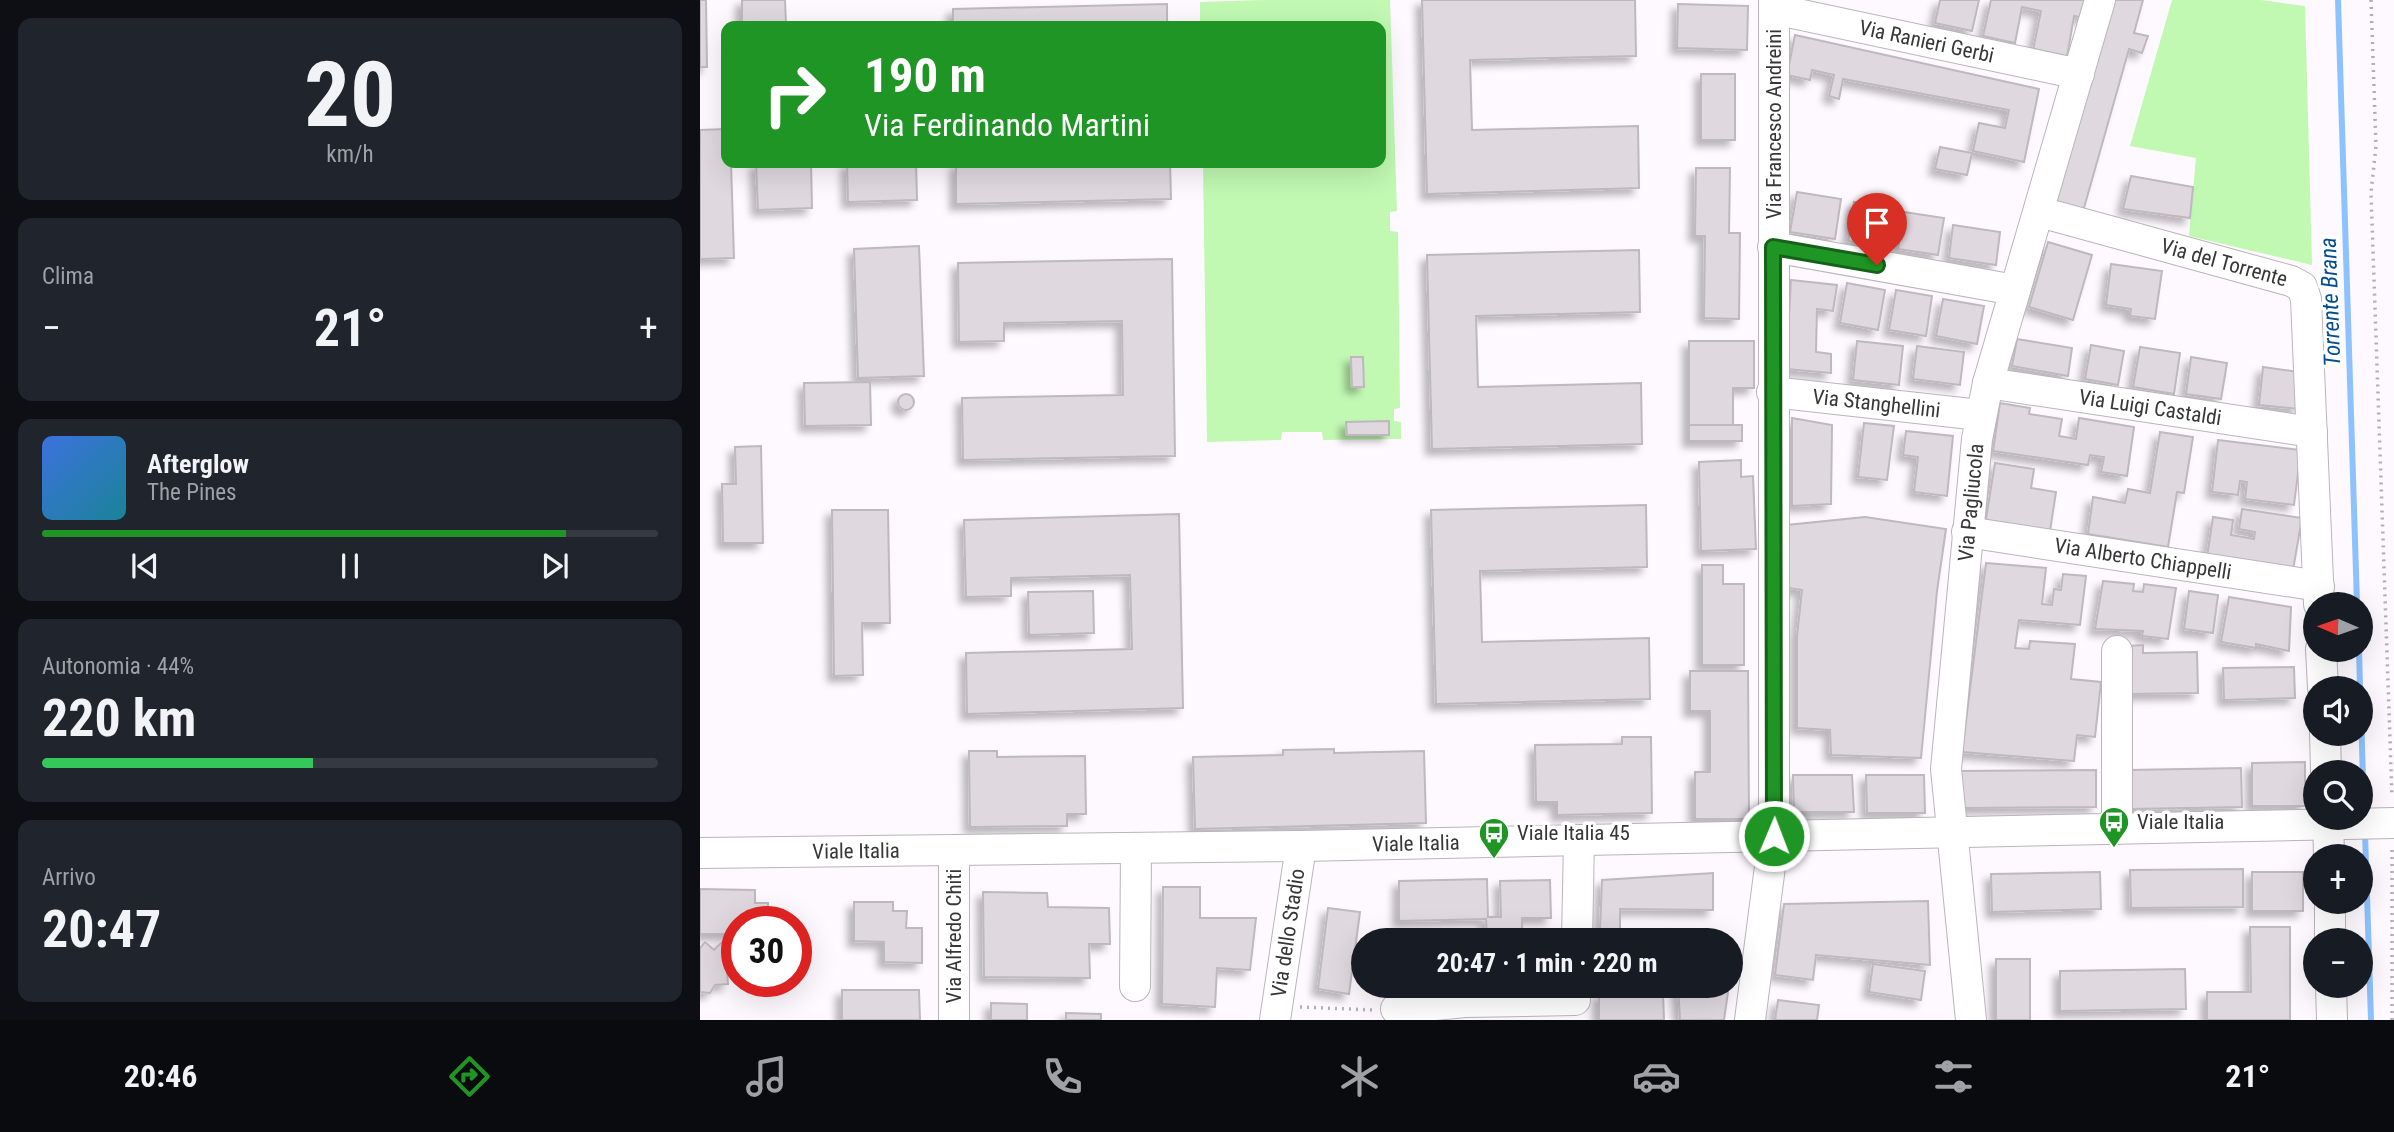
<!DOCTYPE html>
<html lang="it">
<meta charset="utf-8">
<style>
body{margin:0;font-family:"Roboto Condensed",sans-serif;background:#20242c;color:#f1f3f6;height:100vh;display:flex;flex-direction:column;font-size:26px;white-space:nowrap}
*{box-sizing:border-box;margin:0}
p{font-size:23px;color:#9ea1a6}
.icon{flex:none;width:38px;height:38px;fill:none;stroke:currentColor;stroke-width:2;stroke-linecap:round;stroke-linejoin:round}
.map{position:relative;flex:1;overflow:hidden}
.details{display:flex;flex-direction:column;gap:18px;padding:18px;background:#0d0f14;width:700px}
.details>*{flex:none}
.banner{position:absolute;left:21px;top:21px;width:665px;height:147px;border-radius:14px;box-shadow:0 7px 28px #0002;background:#1e9524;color:#fff;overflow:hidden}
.needle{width:46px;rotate:272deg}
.controls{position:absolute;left:1603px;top:592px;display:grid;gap:14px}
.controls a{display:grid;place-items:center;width:70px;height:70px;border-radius:50%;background:#171b24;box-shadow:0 7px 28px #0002;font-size:35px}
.speed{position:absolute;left:21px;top:906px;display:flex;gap:14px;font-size:35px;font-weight:700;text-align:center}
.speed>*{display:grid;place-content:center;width:91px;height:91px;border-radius:50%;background:#171b24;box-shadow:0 7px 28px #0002;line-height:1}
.speed .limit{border:10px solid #d22;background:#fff;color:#111}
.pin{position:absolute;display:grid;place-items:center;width:60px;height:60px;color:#fff;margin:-72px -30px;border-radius:50% 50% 50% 0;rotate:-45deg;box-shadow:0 0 7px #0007}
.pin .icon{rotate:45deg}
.me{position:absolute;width:77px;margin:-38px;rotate:1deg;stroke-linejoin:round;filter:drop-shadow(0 0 5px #0008)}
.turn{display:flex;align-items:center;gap:24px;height:147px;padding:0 28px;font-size:32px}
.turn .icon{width:91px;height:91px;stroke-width:2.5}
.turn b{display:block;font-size:49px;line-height:60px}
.big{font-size:52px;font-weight:700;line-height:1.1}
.details .card{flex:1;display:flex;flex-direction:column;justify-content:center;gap:10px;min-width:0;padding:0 24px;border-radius:14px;background:#20242c}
.details .dial{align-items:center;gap:0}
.dial b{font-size:91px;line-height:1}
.song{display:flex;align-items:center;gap:21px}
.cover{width:84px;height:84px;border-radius:10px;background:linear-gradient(135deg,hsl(220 70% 55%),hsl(190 70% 35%))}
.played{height:7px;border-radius:4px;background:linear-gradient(90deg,#1e9524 85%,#363941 85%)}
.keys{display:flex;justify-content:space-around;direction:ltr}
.heat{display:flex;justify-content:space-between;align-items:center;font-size:38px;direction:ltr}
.charge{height:10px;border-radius:5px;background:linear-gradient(90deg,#34c759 44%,#363941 0)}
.trip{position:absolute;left:651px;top:928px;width:392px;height:70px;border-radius:35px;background:#171b24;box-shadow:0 7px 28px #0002;font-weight:700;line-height:70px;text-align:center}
.dock{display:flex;height:112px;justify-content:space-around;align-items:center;background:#090b0e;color:#9ea1a6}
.dock .icon{width:49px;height:49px}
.dock .active{color:#1e9524}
.dock b{font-size:32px;color:#f1f3f6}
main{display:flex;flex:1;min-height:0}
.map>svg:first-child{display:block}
.green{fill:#c1f8b2}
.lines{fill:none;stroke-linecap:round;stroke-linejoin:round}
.stream{stroke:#8ec2fe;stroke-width:6}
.building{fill:#dfd9df;stroke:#bfb8be;stroke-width:2;filter:url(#shadow)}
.minor-casing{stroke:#bab4bb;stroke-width:32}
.path{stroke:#b2afb3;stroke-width:3.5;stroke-dasharray:2 5;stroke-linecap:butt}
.minor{stroke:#fff;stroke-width:30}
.route-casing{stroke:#146117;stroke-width:18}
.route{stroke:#1e9524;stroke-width:12}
.labels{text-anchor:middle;stroke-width:7;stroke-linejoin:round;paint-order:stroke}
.street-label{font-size:21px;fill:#383638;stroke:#fff}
.poi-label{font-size:21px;fill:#383638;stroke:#fff;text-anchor:start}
.water-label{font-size:23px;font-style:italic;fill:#054f91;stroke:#fff}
</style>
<main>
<section class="details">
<div class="card dial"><b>20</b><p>km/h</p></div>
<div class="card"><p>Clima</p>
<div class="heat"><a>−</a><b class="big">21°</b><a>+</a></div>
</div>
<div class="card">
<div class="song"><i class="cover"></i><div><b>Afterglow</b><p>The Pines</p></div></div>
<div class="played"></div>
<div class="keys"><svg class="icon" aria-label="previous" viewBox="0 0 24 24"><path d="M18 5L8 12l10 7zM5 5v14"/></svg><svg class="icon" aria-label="pause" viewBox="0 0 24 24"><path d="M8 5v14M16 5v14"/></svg><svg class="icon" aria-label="next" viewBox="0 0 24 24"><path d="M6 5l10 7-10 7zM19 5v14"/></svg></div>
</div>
<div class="card"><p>Autonomia · 44%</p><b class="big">220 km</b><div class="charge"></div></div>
<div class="card"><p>Arrivo</p><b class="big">20:47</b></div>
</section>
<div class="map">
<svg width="1694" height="1020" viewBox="0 0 1694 1020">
<defs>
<filter id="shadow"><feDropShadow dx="-6" dy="6" stdDeviation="3.5" flood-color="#0004"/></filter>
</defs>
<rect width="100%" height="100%" fill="#fef9ff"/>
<g class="green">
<polygon points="563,0 690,0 697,211 690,212 690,231 698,232 700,408 694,409 694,421 701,422 701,439 623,440 622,432 582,432 581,440 507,442 503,163 681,163 681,26 500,26 500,2"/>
<polygon points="1472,0 1561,0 1605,6 1612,265 1489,236 1496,158 1430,146"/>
</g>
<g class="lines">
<g class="stream">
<polyline points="1638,0 1657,604"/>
<polyline points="1659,649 1660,688"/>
<polyline points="1661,711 1664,815"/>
<polyline points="1665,833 1671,1020"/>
</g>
</g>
<g class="building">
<polygon points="0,0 6,0 7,67 0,67"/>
<polygon points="42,0 85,0 86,26 42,26"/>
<polygon points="722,0 935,0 936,56 770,60 772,130 938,126 939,188 727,194"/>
<polygon points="1240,0 1279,0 1272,31 1235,23"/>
<polygon points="1291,0 1390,0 1385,18 1374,16 1367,57 1333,50 1341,11 1322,7 1315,43 1283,36"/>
<polygon points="1411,0 1443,0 1434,33 1448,36 1442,53 1429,49 1382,215 1353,207"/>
<polygon points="467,4 467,26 253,26 253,9"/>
<polygon points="978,4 1048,6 1047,50 977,48"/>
<polygon points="1095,35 1339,89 1324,162 1273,151 1279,123 1305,128 1309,110 1143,79 1139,99 1129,96 1134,75 1112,70 1110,80 1087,75"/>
<rect x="1001" y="74" width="34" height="66"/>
<polygon points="26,129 26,163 31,163 34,258 0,259 0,130"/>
<polygon points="1240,147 1272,153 1267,175 1235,169"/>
<polygon points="56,163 111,163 112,208 58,210"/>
<polygon points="147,163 216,163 217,200 148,202"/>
<polygon points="256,163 470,163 471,199 256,204"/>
<polygon points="996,168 1030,168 1029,233 1040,233 1039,319 1004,318 1005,236 995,236"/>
<polygon points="1431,176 1493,187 1490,218 1423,209"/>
<polygon points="1097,192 1141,199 1135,239 1090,232"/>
<polygon points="1154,202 1190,208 1184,247 1148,241"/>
<polygon points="1204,212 1244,218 1238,255 1198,249"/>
<polygon points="1253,225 1300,232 1296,265 1249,258"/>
<polygon points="1348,242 1392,255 1373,320 1329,307"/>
<polygon points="219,246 224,376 158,378 154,249"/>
<polygon points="939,250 940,312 776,316 778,387 941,383 942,444 732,449 727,255"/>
<polygon points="472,259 475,456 263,460 262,398 423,395 422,321 304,323 304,341 259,342 258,263"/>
<polygon points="1411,264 1462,271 1455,319 1430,316 1431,309 1406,305"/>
<polygon points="1091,280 1137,285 1133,311 1117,309 1116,352 1131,354 1131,373 1086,369"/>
<polygon points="1147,283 1185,290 1178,330 1140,323"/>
<polygon points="1196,290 1232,296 1226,336 1189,330"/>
<polygon points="1243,299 1284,306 1277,344 1236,336"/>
<polygon points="1317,339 1372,348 1368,376 1312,366"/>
<polygon points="989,341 1054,341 1054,388 1033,388 1033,425 989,425"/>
<polygon points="1157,341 1203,346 1199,385 1153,380"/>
<polygon points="1391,345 1424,351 1418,385 1385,379"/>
<polygon points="1217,346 1264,352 1260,385 1213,379"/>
<polygon points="1440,347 1480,353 1474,394 1433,387"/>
<polygon points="651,357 663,357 664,387 652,387"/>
<polygon points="1491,357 1527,363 1521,399 1486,394"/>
<polygon points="1563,367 1599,372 1599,409 1559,405"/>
<polygon points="170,382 171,425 105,426 104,383"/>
<circle cx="206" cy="402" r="8"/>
<polygon points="1300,403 1330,408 1329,414 1362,419 1359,436 1376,439 1379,418 1434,427 1427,476 1401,472 1404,457 1390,455 1388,465 1293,451"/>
<polygon points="1092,418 1132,425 1131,504 1092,506"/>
<polygon points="689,421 689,435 647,435 646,422"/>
<polygon points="1164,423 1194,426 1187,480 1158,477"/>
<rect x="989" y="425" width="53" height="16"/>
<polygon points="1206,431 1253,436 1247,496 1214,492 1218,457 1203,455"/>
<polygon points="1460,432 1493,437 1484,493 1477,492 1468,547 1388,534 1393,497 1425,503 1428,489 1450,493"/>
<polygon points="1518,440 1601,450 1594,505 1545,499 1547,482 1540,481 1538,495 1512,492"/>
<polygon points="61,446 63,543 23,543 22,484 36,484 35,447"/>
<polygon points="1041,460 1041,477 1053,476 1056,549 1001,551 999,462"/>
<polygon points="1295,463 1334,469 1331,488 1356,492 1350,531 1285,525"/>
<polygon points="946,505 947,567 780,571 782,642 949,638 950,699 736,704 731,510"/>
<polygon points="1542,509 1602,518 1593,570 1507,557 1513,517 1533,520 1531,535 1554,539 1555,532 1539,529"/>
<polygon points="132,510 188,510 190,623 162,623 163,675 134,676"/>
<polygon points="479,514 483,708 267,714 266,653 432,649 430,575 311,578 311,596 266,597 264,520"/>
<polygon points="1165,517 1246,529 1237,591 1221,758 1131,755 1130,730 1097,728 1097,636 1102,590 1089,588 1087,525"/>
<polygon points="1286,563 1346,568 1342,604 1352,605 1354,589 1361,590 1363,574 1386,576 1380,625 1319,620 1315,648 1329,649 1330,641 1375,644 1371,679 1401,682 1395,737 1377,735 1374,761 1262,752"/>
<polygon points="1002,565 1023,565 1023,584 1044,584 1044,665 1002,665"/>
<polygon points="1403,581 1434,584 1433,591 1443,592 1444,584 1476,588 1468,639 1442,636 1443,631 1395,629"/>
<polygon points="393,591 394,633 329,635 328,592"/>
<polygon points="1489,591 1518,595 1513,633 1484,629"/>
<polygon points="1529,597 1591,607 1589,651 1556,644 1556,648 1521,642"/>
<polygon points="1443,645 1443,653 1497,652 1498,693 1429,694 1428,646"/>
<polygon points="1594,667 1595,698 1524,700 1523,668"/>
<polygon points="990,671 1048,671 1049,819 995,819 995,772 1010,772 1010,711 990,711"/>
<polygon points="922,737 951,737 952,813 857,815 857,802 836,802 835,745 922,744"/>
<polygon points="634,749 634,753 724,751 726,823 495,829 493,757 583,755 583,750"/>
<polygon points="269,751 297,751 297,757 385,756 386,814 367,814 367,826 270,827"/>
<polygon points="1605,762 1605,806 1552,806 1552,763"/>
<polygon points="1541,768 1542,807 1430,809 1429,770"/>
<polygon points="1396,770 1396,807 1257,808 1257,771"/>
<polygon points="1093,775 1152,775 1154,812 1094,812"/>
<polygon points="1166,775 1224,775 1225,813 1167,813"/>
<polygon points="1543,869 1543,907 1431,908 1430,870"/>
<polygon points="1400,872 1401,909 1292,912 1291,874"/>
<rect x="1552" y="872" width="51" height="39"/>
<polygon points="1013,873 1013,910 920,909 920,931 900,931 902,880"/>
<polygon points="787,879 788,917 801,917 800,881 850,880 851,918 822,918 822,940 787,940 786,919 699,921 699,881"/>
<polygon points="463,887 500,887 500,918 556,918 550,970 517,968 515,1007 462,1004"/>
<polygon points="0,889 55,890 55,903 68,903 68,922 37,922 37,934 0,934"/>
<polygon points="283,892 347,893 348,907 409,908 410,944 389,944 390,978 284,977"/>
<polygon points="1228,901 1230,965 1116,955 1113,980 1075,975 1084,904"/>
<polygon points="154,902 193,902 193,911 207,911 206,928 222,928 222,963 184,962 184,942 154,941"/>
<polygon points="628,908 660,912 649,994 618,989"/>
<polygon points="1550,927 1590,927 1590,1020 1507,1020 1507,992 1551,992"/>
<polygon points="5,942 14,950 22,942 37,942 37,963 27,972 28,984 15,985 10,993 0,992 0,948"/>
<rect x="1296" y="959" width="34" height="61"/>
<polygon points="1173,964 1225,971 1221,1000 1169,992"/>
<polygon points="1485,969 1486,1009 1360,1011 1360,971"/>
<polygon points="737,985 792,985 792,995 737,996"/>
<polygon points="978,985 1029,985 1024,1020 980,1020"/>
<polygon points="142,990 219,990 220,1020 142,1020"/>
<polygon points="963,992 964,1020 899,1020 899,993"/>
<polygon points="1078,1000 1119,1005 1117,1020 1075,1020"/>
<polygon points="291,1003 327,1004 327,1020 291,1020"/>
<polygon points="366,1013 401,1014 401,1020 366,1020"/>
</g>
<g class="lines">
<g class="minor-casing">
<g id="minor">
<path id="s1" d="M1074,9L1379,74"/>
<path id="s2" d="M1340,212L1591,281L1602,287L1606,299L1619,604"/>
<polyline points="1073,247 1315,290"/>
<path id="s3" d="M1288,383L1612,432"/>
<path id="s4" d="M1072,392L1280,415"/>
<path id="s5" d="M1267,532L1619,586"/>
<polyline points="1621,649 1623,688"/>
<polyline points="1625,733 1626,772"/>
<polyline points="1628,817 1629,856"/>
<polyline points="1417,829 1417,651"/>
<path id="s6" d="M0,853L601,846L1694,823"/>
<polyline points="1630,901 1630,940"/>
<polyline points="877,940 879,840"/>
<polyline points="1631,985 1632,1020"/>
<polyline points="435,986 436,849"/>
<polyline points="696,1009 765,1002 875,1000"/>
<polyline points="254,1020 254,852"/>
<path id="s7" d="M575,1020L601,846"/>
<polyline points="1050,1020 1074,836 1074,0"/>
<path id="s8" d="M1271,1020L1246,769L1277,439L1288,383L1400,0"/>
</g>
</g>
<g class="path">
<polyline points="1671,0 1676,146 1671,193 1692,797"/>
<polyline points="600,1007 673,1010"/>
<polyline points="1692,1020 1692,847"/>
</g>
<use href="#minor" class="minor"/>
</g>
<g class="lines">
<g class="route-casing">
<polyline id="route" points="1074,836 1073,247 1177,265"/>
</g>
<use href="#route" class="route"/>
</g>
<defs>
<g id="bus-pin" transform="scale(1.575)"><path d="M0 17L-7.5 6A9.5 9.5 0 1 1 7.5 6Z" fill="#1e9524" stroke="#fff"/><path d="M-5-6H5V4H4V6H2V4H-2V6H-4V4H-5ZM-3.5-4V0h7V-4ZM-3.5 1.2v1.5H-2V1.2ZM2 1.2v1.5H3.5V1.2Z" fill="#fff"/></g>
</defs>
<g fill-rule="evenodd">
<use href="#bus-pin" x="1414" y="822"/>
<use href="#bus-pin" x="794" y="833"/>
</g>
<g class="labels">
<g class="street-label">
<text dy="7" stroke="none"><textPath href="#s1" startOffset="156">Via Ranieri Gerbi</textPath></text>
<text transform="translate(1074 124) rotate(-90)" y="7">Via Francesco Andreini</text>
<text dy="7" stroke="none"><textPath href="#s2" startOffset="191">Via del Torrente</textPath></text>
<text dy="7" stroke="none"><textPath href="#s4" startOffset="105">Via Stanghellini</textPath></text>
<text dy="7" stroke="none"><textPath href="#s3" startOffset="164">Via Luigi Castaldi</textPath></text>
<text dy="7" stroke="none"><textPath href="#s8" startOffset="520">Via Pagliucola</textPath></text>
<text dy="7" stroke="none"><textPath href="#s5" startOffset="178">Via Alberto Chiappelli</textPath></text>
<text dy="7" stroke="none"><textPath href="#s6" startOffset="716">Viale Italia</textPath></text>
<text dy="7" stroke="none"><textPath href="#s6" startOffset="156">Viale Italia</textPath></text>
<text dy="7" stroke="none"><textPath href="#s7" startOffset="88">Via dello Stadio</textPath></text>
<text transform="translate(254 936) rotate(-90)" y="7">Via Alfredo Chiti</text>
</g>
<g class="poi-label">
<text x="1437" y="829">Viale Italia</text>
<text x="817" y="840">Viale Italia 45</text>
</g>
<g class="water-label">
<text transform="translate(1630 302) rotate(-92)" y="8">Torrente Brana</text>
</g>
</g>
</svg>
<div class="controls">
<a><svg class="needle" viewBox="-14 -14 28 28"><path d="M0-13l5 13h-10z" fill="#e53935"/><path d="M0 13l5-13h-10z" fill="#9ea1a6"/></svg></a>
<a><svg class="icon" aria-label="sound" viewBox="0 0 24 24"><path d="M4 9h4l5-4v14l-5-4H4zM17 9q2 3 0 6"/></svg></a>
<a><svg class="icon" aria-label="search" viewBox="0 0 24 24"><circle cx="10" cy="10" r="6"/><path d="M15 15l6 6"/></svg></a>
<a>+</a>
<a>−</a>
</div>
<div class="speed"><div class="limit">30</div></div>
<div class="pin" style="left:1177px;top:265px;background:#d93025"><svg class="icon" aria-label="arrive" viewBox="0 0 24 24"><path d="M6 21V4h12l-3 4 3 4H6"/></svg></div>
<svg class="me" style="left:1074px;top:836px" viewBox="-20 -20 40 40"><circle r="17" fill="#1e9524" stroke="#fff" stroke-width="3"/><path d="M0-11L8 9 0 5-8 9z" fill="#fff"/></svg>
<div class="trip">20:47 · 1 min · 220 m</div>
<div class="banner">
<div class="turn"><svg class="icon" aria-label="right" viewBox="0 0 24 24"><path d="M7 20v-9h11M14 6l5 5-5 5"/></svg><div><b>190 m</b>Via Ferdinando Martini</div></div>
</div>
</div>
</main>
<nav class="dock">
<b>20:46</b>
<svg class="icon active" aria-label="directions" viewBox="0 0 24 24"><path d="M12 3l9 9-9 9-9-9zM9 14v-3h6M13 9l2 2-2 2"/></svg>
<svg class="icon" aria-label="music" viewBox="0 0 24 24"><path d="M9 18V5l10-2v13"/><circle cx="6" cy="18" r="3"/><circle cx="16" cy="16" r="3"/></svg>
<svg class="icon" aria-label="phone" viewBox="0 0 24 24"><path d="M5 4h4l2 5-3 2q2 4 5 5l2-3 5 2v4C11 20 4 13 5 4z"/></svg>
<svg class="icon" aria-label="climate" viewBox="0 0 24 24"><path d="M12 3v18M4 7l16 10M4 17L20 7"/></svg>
<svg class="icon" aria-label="car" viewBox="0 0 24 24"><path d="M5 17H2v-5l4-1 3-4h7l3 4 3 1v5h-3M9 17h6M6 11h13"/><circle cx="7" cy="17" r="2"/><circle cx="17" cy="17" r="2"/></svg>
<svg class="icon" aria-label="filters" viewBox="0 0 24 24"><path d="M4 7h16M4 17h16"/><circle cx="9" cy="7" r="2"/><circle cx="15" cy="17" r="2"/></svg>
<b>21°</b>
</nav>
